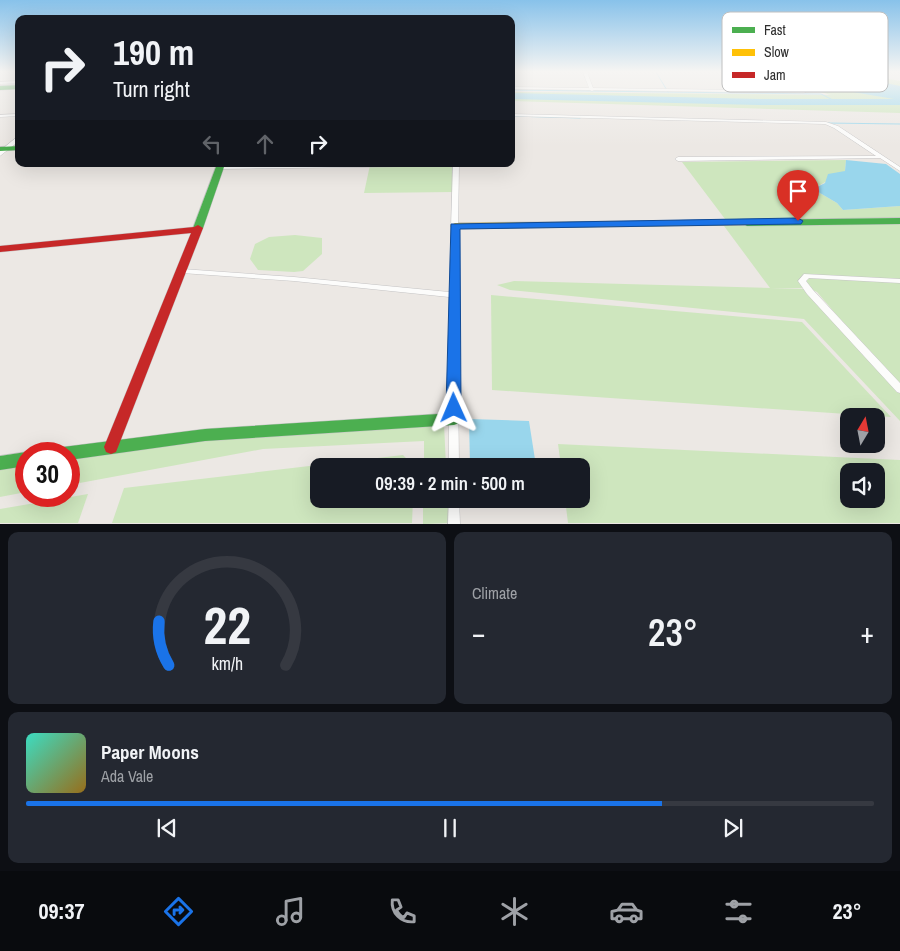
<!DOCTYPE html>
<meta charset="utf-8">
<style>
body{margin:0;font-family:"Archivo Narrow",sans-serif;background:#242831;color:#f1f3f6;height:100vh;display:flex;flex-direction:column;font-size:19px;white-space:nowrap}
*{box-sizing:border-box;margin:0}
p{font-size:16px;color:#9ea1a6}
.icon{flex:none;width:28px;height:28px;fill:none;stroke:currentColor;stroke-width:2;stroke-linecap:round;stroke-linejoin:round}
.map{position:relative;height:524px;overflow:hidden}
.side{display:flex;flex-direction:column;gap:8px;padding:8px;background:#0d0f14;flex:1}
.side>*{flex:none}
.banner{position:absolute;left:15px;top:15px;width:500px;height:152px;border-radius:10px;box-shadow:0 5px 20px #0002;background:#171b24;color:#f1f3f6;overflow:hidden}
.needle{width:32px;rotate:10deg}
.buttons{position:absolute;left:840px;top:408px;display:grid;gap:10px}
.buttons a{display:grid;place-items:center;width:45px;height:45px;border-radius:10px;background:#171b24;box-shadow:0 5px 20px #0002;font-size:25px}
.speed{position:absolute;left:15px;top:442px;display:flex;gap:10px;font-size:25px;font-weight:700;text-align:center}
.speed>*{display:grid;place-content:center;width:65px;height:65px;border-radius:50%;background:#171b24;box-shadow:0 5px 20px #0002;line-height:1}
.speed .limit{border:8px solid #d22;background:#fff;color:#111}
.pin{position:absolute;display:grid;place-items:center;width:42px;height:42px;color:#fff;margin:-51px -21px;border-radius:50% 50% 50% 0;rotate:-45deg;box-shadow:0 0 5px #0007}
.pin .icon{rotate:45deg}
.me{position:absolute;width:55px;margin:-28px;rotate:359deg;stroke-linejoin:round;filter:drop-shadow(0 0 4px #0008)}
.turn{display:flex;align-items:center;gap:18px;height:105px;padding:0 15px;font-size:22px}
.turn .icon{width:65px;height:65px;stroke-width:2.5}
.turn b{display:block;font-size:35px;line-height:42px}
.lanes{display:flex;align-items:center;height:48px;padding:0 15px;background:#0003;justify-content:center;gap:25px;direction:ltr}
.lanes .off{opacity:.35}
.big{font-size:38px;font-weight:600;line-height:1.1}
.side .card{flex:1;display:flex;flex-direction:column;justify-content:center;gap:8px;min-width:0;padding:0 18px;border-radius:10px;background:#242831}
.side .dial{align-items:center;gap:0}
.dial svg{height:130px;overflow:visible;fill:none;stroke:#363941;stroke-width:7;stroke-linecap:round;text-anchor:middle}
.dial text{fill:#f1f3f6;stroke:none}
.song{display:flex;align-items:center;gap:15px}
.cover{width:60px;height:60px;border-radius:8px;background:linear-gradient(135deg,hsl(170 70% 55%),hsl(40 70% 35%))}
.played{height:5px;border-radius:2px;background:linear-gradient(90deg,#1a73e8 75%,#363941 75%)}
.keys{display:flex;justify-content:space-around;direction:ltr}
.heat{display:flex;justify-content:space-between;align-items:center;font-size:28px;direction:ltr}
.side .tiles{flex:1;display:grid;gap:8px;grid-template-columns:1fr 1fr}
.card:last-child{grid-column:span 2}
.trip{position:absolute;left:310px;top:458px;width:280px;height:50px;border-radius:10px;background:#171b24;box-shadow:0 5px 20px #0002;font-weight:600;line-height:50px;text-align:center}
.tabs{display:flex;height:80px;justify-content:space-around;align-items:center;background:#090b0e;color:#9ea1a6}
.tabs .icon{width:35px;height:35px}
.tabs .on{color:#1a73e8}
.tabs b{font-size:22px;color:#f1f3f6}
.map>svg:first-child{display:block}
.green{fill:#cee6be;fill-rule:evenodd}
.water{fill:#99d6ec}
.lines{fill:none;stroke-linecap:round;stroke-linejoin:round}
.stream{stroke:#99d6ec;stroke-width:1}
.river{fill:#99d6ec;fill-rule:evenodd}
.street-casing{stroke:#c5c4c5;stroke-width:1}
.fast-casing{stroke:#c5c4c5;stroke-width:1}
.slow-casing{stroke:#c5c4c5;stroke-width:1}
.jam-casing{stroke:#c5c4c5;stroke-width:1}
.street{fill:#fcfcfb;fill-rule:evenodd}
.fast{fill:#4caf50;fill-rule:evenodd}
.slow{fill:#ffc107;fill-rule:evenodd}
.jam{fill:#c62828;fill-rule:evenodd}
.route{fill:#1a73e8;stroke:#114b97}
.key{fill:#fff;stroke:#c0c0c0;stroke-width:1}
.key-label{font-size:14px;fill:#2e2e2e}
</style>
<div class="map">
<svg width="900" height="524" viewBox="0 0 900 524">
<rect width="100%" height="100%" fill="#ece8e4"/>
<g class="green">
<polygon points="728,72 850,72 900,81 900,113 511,101 511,92 831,95 810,89 812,91 748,91"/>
<polygon points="846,160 845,171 813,189 837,203 843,210 900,206 900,220 725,219 682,162"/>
<polygon points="456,164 455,192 364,193 370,165"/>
<polygon points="900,221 900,421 804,319 510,290 497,285 514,281 806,289 885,372 817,292 807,288 770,288 724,226"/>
<polygon points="295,235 322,238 322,254 303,271 294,272 258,270 250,259 255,244 269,237"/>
<polygon points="491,295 802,322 891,417 492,390"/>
<polygon points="444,424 446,466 424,466 424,441 263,449 69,485 69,455 142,443"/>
<path d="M558,444L900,460V523H568L565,499H581V466H561ZM849,471H876V499H849Z"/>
<polygon points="403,455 414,466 319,466 319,499 413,499 412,523 112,523 124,488"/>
<polygon points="26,462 26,492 0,497 0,467"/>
<polygon points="88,494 78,523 0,523 0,509"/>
<polygon points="423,499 448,499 449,523 423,524"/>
</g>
<g class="water">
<polygon points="787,72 834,72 900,86 900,100 841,90"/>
<polygon points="846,160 886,164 900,174 900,206 843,210 837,203 813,189 825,183 828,174 845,171"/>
<polygon points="469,419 529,421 536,466 470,466"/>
</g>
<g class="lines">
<g class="stream">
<polyline points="656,72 668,92"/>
<polyline points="511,90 821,94 833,100 860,103"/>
<polyline points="511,116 580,118"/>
<polyline points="825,123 900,124"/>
</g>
<g class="river">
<polygon points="761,72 776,72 810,81 847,83 851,86 847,89 810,85"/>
<polygon points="511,93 759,99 900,99 900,105 759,105 511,99"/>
</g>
<g class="street-casing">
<g id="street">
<polygon points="583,72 587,72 593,88 742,90 723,72 727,72 746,90 804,91 806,92 804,93 594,90 592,91 590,90 511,89 511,87 589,88"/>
<polygon points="19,81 19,83 0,84 0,82"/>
<polygon points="19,114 19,116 0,117 0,115"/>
<polygon points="511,114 826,122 838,126 900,167 900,171 880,158 678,161 675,159 678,157 876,156 834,128 825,124 511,116"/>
<polygon points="17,137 19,137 19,141 0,156 0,151"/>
<polygon points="342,164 441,164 438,166 220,169 217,167 220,165"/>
<polygon points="453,164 459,164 457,299 459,466 449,466 449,297 294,281 182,273 178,271 182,269 294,277 449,292"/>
<polygon points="804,274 900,279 900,283 809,278 806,281 813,290 900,383 900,393 897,392 807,294 798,281"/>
<polygon points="449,499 459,499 460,524 448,524"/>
</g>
</g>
<g class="fast-casing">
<g id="fast">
<polygon points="19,85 19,89 0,90 0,86"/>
<polygon points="19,146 19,150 0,151 0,147"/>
<polygon points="217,164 225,164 203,228 201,230 195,230 193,228"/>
<polygon points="900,218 900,224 747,226 742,223 747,220"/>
<polygon points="454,413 459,415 461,419 459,423 454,425 205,441 69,460 69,454 56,454 58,449 63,447 205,429"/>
<polygon points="26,452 31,454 26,454 26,466 0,470 0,456"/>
</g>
</g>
<g class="slow-casing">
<polygon id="slow" points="747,220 752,223 750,225 455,229 450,226 455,223"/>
</g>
<g class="jam-casing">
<polygon id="jam" points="198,225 203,228 118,447 116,452 111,454 106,452 104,447 191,233 0,252 0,246 194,227"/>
</g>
<use href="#street" class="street"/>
<use href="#fast" class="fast"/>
<use href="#slow" class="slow"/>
<use href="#jam" class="jam"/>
</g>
<linearGradient id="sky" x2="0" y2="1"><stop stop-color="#88c2ea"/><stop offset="0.49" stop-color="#f6f5f3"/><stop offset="1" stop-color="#f6f5f3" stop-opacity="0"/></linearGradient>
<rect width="900" height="146" fill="url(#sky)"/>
<polygon class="route" points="798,218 803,221 801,224 460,229 461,408 459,413 454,415 448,413 446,408 451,224"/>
<rect x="722" y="12" width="166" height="80" rx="8" class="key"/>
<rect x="732" y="27" width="23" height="6" fill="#4caf50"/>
<rect x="732" y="49" width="23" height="7" fill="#ffc107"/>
<rect x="732" y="72" width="23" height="6" fill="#c62828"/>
<g class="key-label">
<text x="764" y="35">Fast</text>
<text x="764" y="57">Slow</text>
<text x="764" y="80">Jam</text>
</g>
</svg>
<div class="buttons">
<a><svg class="needle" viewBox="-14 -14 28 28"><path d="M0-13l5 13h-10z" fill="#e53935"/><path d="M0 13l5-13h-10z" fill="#9ea1a6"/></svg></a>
<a><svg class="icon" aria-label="sound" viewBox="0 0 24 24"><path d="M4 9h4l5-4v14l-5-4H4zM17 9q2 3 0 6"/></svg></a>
</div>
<div class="speed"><div class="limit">30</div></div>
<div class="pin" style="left:798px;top:221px;background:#d93025"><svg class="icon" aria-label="arrive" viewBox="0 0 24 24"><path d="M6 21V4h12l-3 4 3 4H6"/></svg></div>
<svg class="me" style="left:454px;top:408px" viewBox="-20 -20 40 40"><path d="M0-17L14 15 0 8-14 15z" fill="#1a73e8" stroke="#fff" stroke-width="4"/></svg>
<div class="trip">09:39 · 2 min · 500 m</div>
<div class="banner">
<div class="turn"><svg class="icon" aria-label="right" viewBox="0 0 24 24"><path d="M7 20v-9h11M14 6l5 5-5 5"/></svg><div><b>190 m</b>Turn right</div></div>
<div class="lanes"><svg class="icon off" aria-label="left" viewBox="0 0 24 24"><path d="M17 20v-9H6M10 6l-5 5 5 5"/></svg><svg class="icon off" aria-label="ahead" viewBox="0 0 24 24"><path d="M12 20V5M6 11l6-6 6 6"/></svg><svg class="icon" aria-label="right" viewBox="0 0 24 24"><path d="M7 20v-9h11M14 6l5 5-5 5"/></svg></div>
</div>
</div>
<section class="side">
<div class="tiles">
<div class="card dial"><svg viewBox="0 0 100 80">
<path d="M14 69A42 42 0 1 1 86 69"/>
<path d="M14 69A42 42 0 0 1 8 42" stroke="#1a73e8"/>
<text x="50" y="56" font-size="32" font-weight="700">22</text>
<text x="50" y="72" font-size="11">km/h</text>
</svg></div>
<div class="card"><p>Climate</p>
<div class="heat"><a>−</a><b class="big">23°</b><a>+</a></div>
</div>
<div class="card">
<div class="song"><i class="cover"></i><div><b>Paper Moons</b><p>Ada Vale</p></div></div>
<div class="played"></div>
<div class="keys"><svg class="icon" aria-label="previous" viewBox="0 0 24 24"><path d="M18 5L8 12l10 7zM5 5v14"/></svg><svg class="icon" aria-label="pause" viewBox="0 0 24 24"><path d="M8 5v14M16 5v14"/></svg><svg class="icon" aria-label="next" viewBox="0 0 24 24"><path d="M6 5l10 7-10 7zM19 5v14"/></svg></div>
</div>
</div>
</section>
<nav class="tabs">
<b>09:37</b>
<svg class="icon on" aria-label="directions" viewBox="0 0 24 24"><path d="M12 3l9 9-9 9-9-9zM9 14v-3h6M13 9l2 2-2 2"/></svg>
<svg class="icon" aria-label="music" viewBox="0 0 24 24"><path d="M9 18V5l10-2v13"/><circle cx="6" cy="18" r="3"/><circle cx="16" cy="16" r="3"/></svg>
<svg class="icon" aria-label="phone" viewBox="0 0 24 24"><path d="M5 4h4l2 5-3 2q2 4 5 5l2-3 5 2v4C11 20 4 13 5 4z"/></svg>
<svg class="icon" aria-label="climate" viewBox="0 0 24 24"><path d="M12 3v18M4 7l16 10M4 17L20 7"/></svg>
<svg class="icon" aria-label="car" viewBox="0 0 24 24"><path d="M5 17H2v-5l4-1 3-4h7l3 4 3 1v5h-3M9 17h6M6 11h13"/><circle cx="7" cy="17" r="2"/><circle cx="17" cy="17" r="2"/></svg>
<svg class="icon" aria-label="filters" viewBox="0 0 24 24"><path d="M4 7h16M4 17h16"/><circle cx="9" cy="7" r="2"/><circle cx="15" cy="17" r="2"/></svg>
<b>23°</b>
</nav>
